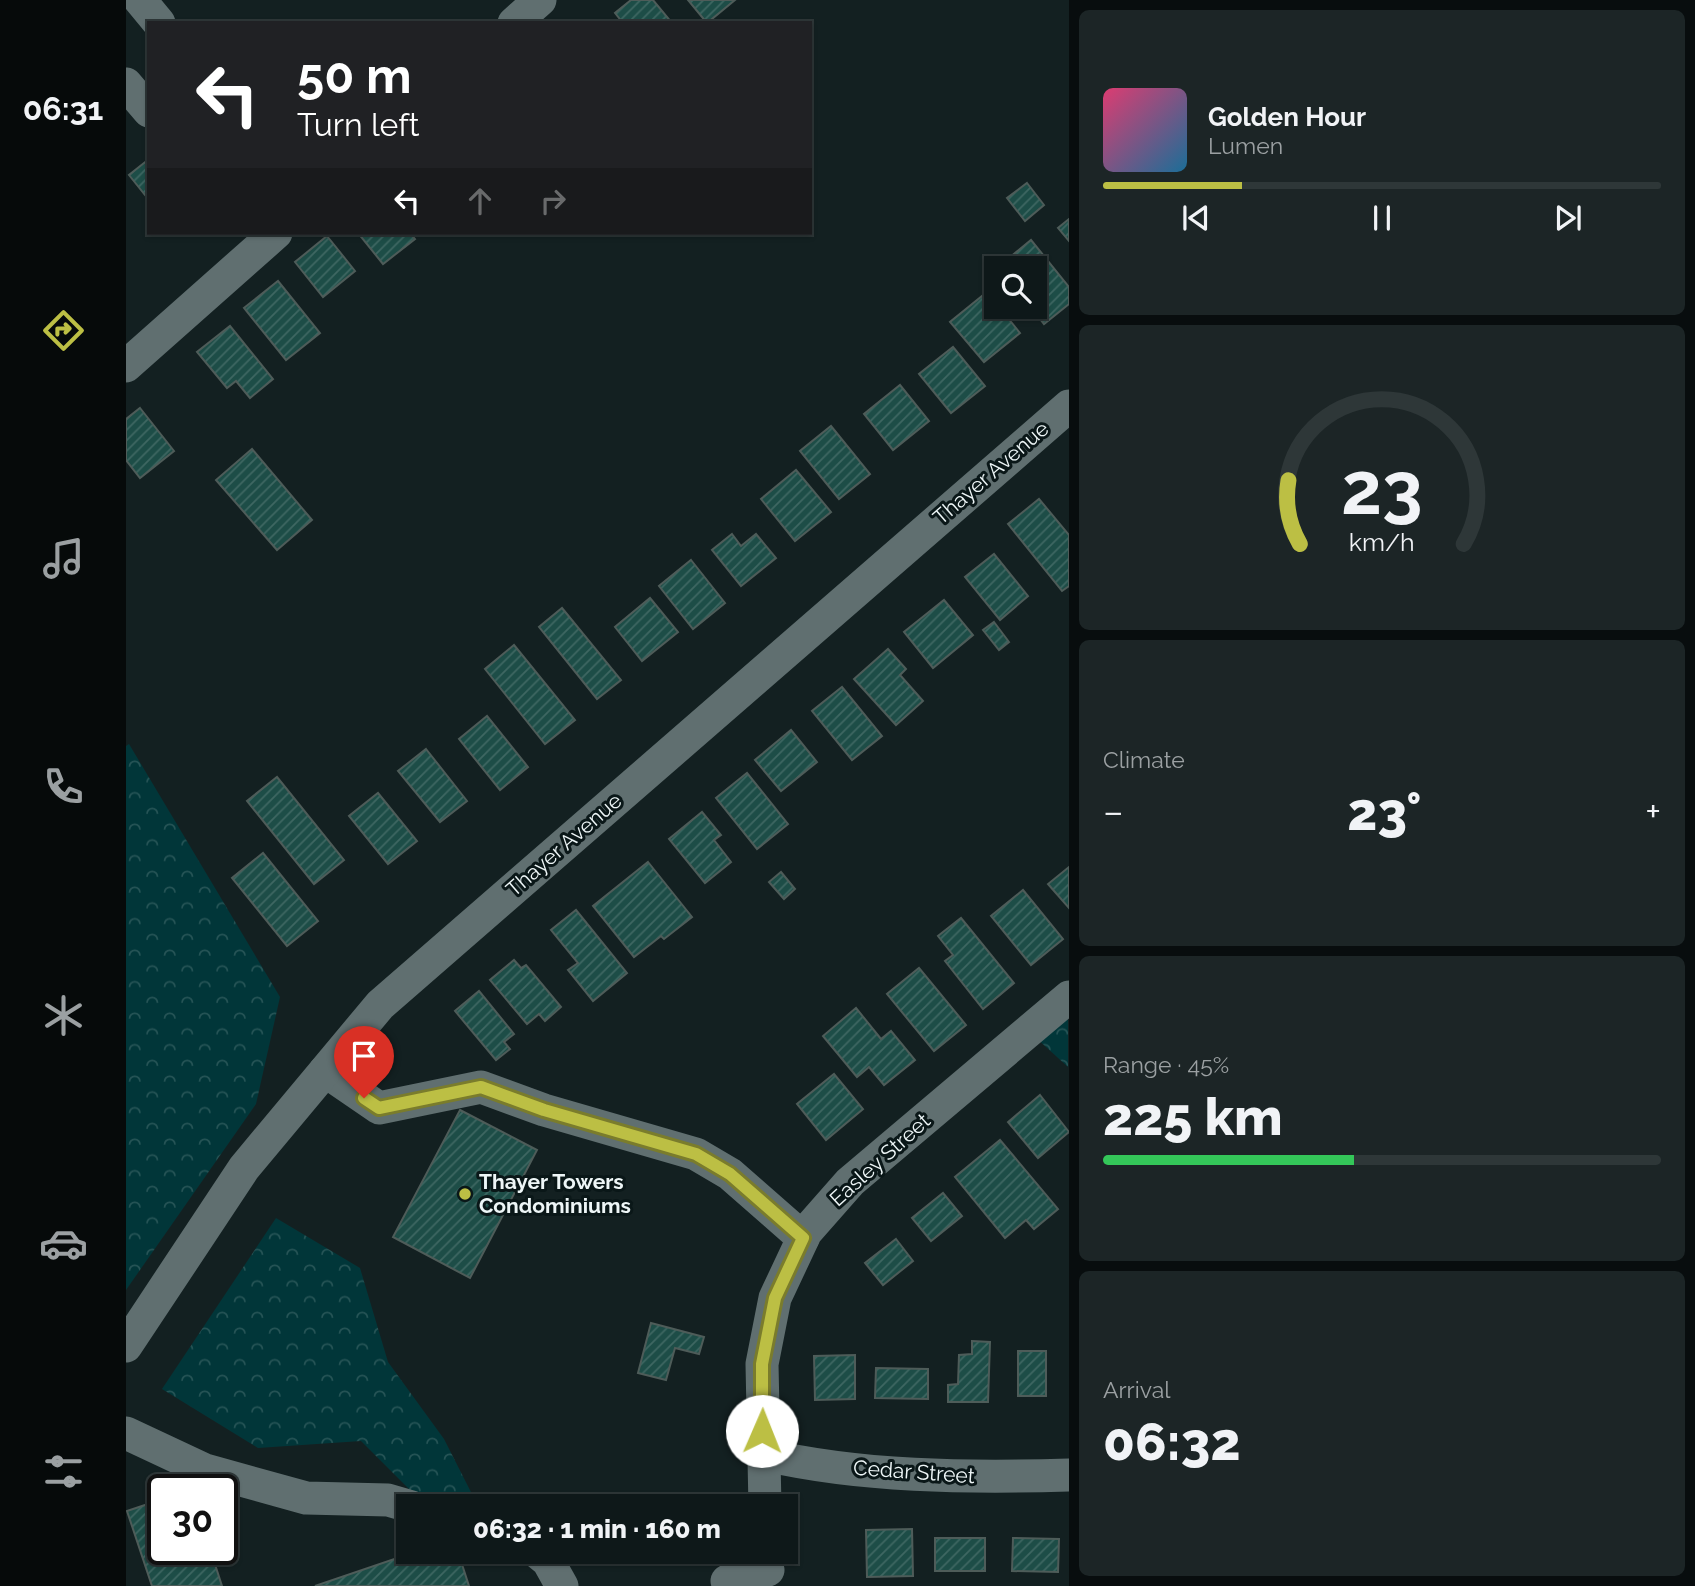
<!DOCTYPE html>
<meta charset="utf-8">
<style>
body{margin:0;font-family:Raleway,sans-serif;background:#1c2526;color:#f1f3f6;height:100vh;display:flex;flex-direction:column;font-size:26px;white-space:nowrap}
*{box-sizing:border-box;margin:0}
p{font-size:23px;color:#9ba0a2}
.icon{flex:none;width:38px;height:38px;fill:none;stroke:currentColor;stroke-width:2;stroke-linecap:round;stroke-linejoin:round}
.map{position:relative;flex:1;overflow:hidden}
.side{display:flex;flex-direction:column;gap:10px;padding:10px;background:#080d0e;width:626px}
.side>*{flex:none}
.hud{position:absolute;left:21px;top:21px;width:665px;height:214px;border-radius:0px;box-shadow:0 2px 5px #0004,0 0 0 2px #2e3738;background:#202124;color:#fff;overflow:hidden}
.controls{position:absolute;left:858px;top:256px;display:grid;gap:14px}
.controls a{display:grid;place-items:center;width:63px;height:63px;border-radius:0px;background:#0e1819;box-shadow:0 2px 5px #0004,0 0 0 2px #2e3738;font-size:35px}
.speed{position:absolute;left:21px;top:1474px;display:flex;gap:14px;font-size:35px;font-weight:700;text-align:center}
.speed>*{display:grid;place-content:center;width:91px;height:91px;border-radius:50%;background:#0e1819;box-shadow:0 2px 5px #0004,0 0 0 2px #2e3738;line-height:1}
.speed .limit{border:4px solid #111;border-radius:10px;background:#fff;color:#111}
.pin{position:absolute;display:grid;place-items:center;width:60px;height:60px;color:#fff;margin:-72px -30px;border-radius:50% 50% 50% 0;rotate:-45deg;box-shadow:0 0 7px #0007}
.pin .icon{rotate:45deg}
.me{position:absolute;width:77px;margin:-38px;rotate:1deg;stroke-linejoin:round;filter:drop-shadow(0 0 5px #0008)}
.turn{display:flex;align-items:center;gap:24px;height:147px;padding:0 35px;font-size:32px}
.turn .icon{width:91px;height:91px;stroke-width:2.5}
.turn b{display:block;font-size:49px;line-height:60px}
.lanes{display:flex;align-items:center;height:66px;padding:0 35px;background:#0003;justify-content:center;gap:35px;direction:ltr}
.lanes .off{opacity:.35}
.big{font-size:52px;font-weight:800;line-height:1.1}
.side .widget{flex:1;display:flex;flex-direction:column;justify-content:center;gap:10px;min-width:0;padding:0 24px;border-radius:10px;background:#1c2526}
.side .dial{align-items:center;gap:0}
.dial svg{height:182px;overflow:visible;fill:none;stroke:#2e3738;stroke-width:7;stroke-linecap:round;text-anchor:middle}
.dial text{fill:#f1f3f6;stroke:none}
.song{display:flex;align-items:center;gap:21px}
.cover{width:84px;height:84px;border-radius:10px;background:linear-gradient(135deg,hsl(340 70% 55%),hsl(200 70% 35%))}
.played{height:7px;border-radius:4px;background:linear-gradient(90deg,#bcbf44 25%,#2e3738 25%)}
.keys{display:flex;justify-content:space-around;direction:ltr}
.heat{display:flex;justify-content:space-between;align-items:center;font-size:38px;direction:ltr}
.charge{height:10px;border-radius:5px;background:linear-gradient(90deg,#34c759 45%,#2e3738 0)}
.trip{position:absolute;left:270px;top:1494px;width:402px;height:70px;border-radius:0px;background:#0e1819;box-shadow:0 2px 5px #0004,0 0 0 2px #2e3738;font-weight:800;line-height:70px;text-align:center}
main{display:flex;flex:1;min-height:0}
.menu{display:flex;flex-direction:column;width:126px;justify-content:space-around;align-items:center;background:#060a0a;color:#9ba0a2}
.menu .icon{width:49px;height:49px}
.menu .current{color:#bcbf44}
.menu b{font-size:32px;color:#f1f3f6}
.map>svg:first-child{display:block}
.forest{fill:url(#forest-crowns)}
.building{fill:url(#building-hatch);stroke:#4e5c59;stroke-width:2}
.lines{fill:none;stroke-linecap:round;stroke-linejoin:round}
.minor{stroke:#606f70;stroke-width:33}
.route-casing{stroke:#7a7c2c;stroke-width:18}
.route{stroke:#bcbf44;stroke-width:12}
.poi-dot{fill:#bcbf44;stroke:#0a1718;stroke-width:2.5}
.labels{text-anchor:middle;stroke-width:6;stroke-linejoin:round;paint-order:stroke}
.street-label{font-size:21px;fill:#eef6f7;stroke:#0a1718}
.poi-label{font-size:21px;font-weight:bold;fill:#eef6f7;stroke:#0a1718;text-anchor:start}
</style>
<main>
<nav class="menu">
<b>06:31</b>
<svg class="icon current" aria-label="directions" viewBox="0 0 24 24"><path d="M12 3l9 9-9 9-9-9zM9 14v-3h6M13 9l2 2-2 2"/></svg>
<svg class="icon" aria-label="music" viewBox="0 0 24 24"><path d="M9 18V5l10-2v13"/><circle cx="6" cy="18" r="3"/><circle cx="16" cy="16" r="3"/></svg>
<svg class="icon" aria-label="phone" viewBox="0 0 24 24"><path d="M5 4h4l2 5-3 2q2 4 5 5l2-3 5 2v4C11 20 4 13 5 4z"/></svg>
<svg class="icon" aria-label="climate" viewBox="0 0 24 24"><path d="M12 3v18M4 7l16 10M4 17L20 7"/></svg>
<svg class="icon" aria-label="car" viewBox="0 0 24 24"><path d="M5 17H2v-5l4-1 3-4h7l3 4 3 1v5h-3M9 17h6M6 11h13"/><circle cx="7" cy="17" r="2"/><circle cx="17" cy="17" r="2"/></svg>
<svg class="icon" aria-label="filters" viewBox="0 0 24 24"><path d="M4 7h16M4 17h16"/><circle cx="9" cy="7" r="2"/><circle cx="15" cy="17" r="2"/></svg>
</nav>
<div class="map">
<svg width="943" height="1586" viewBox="0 0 943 1586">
<defs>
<pattern id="forest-crowns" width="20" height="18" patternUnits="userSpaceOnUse" patternTransform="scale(1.75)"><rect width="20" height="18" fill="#013639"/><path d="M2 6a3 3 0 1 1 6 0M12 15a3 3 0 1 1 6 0" fill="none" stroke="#265456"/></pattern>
<pattern id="building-hatch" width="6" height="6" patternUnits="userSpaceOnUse" patternTransform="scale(1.75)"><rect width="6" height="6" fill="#1d4d47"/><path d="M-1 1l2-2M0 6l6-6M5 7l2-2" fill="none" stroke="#3e6762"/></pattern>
</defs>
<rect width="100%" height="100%" fill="#132021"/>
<g class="forest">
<polygon points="3,744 154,997 130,1104 0,1290 0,746"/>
<polygon points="942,1007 942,1067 909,1037"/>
<polygon points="150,1218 234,1268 262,1362 318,1439 350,1502 285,1491 235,1441 132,1448 36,1389"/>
</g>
<g class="building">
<polygon points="505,0 527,0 546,23 497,23 489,13"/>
<polygon points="562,0 609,0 581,23"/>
<polygon points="23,159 23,200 3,175"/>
<polygon points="901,183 918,205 899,221 881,198"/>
<polygon points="943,219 943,241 932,228"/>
<polygon points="232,233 284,233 289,239 257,264"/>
<polygon points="201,236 229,271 197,297 169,262"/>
<polygon points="905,240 943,287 943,304 918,324 904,306 908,306 908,268 872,267"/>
<polygon points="152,281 194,333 160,360 118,308"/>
<polygon points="861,292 894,333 858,362 824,322"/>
<polygon points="104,326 147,379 124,398 110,381 101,388 71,352"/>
<polygon points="827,347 859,386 825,413 793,374"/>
<polygon points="774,385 803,421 767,450 738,414"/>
<polygon points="14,408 48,451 14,478 0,460 0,419"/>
<polygon points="705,426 744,474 713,499 674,451"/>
<polygon points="126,449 186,520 151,550 90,480"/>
<polygon points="670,470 705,512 669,541 635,499"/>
<polygon points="913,499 943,535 943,586 936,591 882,524"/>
<polygon points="606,534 615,546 630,534 650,558 615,586 586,550"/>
<polygon points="868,554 902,596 874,620 839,577"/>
<polygon points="565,560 599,603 567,629 533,586"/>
<polygon points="524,598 552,632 516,661 489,627"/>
<polygon points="818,600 847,635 807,668 778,632"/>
<polygon points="436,608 495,680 471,699 413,627"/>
<polygon points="868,622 883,642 873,650 857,630"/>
<polygon points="388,645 449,720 419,744 359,669"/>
<polygon points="762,649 780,669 774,675 797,701 770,725 728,679"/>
<polygon points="716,687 756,736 726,760 686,711"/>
<polygon points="361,716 402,767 374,790 333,739"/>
<polygon points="665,730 691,762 655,791 629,760"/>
<polygon points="300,749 341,801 314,822 272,771"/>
<polygon points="621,773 662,824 631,849 590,798"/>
<polygon points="151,777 218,860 188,884 121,801"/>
<polygon points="252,793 291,841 262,864 223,816"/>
<polygon points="576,812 595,835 588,840 605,862 579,883 543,839"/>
<polygon points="137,853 192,921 161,946 106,878"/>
<polygon points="522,862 566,917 538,939 535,936 508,957 467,906"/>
<polygon points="943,867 943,908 922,884"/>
<polygon points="655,872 669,889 658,899 643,882"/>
<polygon points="897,890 937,939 905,965 865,916"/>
<polygon points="450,910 501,973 467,1001 442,970 452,963 425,930"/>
<polygon points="835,918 888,983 857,1009 819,961 827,955 812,936"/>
<polygon points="388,960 395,968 400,965 435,1007 419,1021 413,1014 401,1024 364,980"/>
<polygon points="793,968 840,1025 808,1051 761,994"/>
<polygon points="353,991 388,1034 378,1042 384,1049 370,1060 329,1011"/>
<polygon points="730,1008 755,1039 765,1031 789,1060 758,1085 743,1067 731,1077 697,1036"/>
<polygon points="708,1074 737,1109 700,1140 671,1104"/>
<polygon points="914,1095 943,1132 912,1158 882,1122"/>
<polygon points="334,1110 411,1150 344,1278 267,1237"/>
<polygon points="874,1140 932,1209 908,1229 900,1220 879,1238 829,1177"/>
<polygon points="817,1193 836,1216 805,1241 786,1218"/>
<polygon points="770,1239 787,1261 757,1285 739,1263"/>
<polygon points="525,1323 578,1337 573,1354 549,1348 540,1380 512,1373"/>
<polygon points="846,1341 864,1342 862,1402 822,1402 822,1385 832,1384 833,1355 846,1354"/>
<rect x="892" y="1351" width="28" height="45"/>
<polygon points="729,1355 729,1399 689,1400 688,1356"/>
<polygon points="750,1368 802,1369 802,1399 749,1398"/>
<polygon points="37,1499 37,1549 84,1549 96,1586 26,1586 1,1511"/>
<polygon points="786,1529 787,1576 741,1577 740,1530"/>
<rect x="809" y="1538" width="50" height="33"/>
<polygon points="887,1538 933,1539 932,1572 886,1571"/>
<polygon points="289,1552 332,1552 343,1586 189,1586"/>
</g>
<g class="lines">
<g class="minor">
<polyline points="14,0 33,23"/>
<polyline points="388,23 414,0"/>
<polyline points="0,84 23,111"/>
<polyline points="0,366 150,233"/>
<polyline points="199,1071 253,1108 355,1087 418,1110 570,1154 604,1174 677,1238"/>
<polyline points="0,1346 118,1168 254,1005 943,406"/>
<polyline points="0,1433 79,1470 180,1498 262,1500 286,1507"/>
<path d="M636,1454C733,1477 843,1478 943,1475"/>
<polyline points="639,1507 636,1364 649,1298 680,1232 724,1182 943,997"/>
<polyline points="411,1552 422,1561 436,1586"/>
<polyline points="601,1581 642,1570"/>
</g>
</g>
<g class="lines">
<g class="route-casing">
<polyline id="route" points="238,1098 253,1108 355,1087 418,1110 570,1154 604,1174 677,1238 649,1298 636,1364 636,1431"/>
</g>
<use href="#route" class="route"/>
</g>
<circle class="poi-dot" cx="339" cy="1194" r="7"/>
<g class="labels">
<g class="street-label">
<text transform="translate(865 473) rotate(-41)" y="7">Thayer Avenue</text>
<text transform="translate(438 845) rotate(-41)" y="7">Thayer Avenue</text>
<text transform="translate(754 1160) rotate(-42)" y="7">Easley Street</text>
<text transform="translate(788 1472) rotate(4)" y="7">Cedar Street</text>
</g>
<g class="poi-label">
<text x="353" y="1189">Thayer Towers<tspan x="353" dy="24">Condominiums</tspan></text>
</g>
</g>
</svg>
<div class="controls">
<a><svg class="icon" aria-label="search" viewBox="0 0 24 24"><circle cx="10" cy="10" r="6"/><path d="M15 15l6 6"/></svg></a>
</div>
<div class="speed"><div class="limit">30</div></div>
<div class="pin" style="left:238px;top:1098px;background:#d93025"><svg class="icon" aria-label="arrive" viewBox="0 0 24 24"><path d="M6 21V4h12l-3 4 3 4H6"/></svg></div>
<svg class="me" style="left:636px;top:1431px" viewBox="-20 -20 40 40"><circle r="19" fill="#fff"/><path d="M0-13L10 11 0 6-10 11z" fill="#bcbf44"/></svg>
<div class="trip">06:32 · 1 min · 160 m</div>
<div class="hud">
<div class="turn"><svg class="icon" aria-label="left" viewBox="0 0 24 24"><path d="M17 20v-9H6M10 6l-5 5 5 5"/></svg><div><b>50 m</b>Turn left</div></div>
<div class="lanes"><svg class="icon" aria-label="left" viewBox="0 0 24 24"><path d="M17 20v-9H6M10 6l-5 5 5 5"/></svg><svg class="icon off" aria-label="ahead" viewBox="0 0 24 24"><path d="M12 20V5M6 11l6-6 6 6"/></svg><svg class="icon off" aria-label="right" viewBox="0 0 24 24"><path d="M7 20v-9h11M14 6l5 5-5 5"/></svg></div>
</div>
</div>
<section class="side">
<div class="widget">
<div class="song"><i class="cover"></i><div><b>Golden Hour</b><p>Lumen</p></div></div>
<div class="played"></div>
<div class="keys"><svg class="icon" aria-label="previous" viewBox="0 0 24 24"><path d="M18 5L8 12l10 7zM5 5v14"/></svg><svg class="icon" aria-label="pause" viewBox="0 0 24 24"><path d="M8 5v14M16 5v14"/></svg><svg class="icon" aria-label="next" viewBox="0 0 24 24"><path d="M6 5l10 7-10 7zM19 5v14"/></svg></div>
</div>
<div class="widget dial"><svg viewBox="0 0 100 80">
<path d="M14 69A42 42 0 1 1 86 69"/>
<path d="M14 69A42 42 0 0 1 9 41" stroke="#bcbf44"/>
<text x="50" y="56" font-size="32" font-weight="700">23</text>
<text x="50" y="72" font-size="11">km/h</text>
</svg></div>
<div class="widget"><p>Climate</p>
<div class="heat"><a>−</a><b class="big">23°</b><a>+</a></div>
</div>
<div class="widget"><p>Range · 45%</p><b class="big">225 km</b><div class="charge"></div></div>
<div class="widget"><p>Arrival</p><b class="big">06:32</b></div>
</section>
</main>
